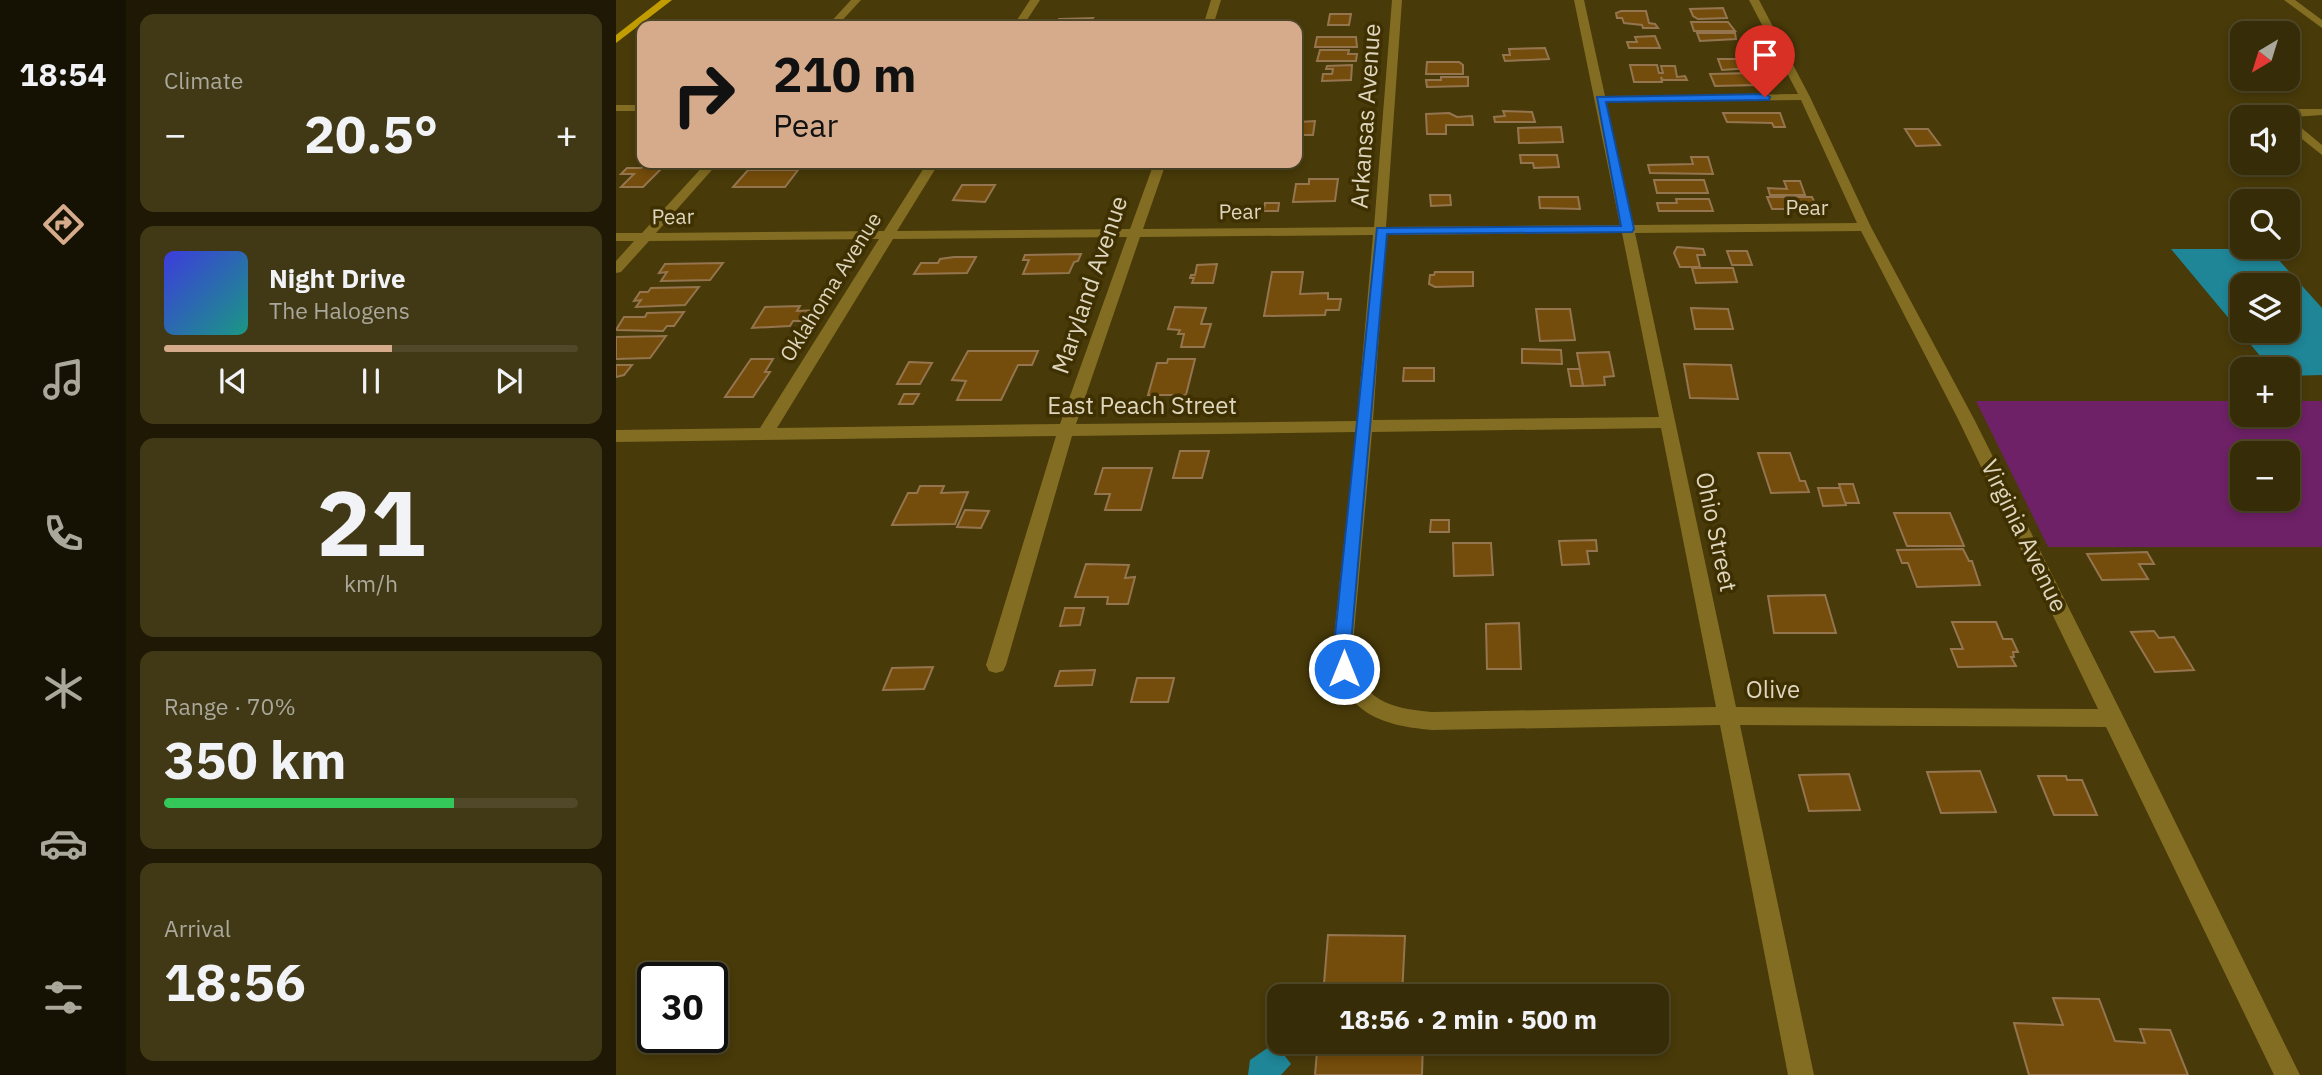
<!DOCTYPE html>
<meta charset="utf-8">
<style>
body{margin:0;font-family:"IBM Plex Sans",sans-serif;background:#413815;color:#f1f3f6;height:100vh;display:flex;flex-direction:column;font-size:26px;white-space:nowrap}
*{box-sizing:border-box;margin:0}
p{font-size:23px;color:#aaa79b}
.icon{flex:none;width:38px;height:38px;fill:none;stroke:currentColor;stroke-width:2;stroke-linecap:round;stroke-linejoin:round}
.map{position:relative;flex:1;overflow:hidden}
.side{display:flex;flex-direction:column;gap:14px;padding:14px;background:#1e1804;width:490px}
.side>*{flex:none}
.banner{position:absolute;left:21px;top:21px;width:665px;height:147px;border-radius:14px;box-shadow:0 4px 10px #0003,0 0 0 2px #504828;background:#d6ab8b;color:#111;overflow:hidden}
.needle{width:46px;rotate:218deg}
.controls{position:absolute;left:1614px;top:21px;display:grid;gap:14px}
.controls a{display:grid;place-items:center;width:70px;height:70px;border-radius:14px;background:#362c07;box-shadow:0 4px 10px #0003,0 0 0 2px #504828;font-size:35px}
.speed{position:absolute;left:21px;top:962px;display:flex;gap:14px;font-size:35px;font-weight:700;text-align:center}
.speed>*{display:grid;place-content:center;width:91px;height:91px;border-radius:50%;background:#362c07;box-shadow:0 4px 10px #0003,0 0 0 2px #504828;line-height:1}
.speed .limit{border:4px solid #111;border-radius:10px;background:#fff;color:#111}
.pin{position:absolute;display:grid;place-items:center;width:60px;height:60px;color:#fff;margin:-72px -30px;border-radius:50% 50% 50% 0;rotate:-45deg;box-shadow:0 0 7px #0007}
.pin .icon{rotate:45deg}
.me{position:absolute;width:77px;margin:-38px;rotate:0deg;stroke-linejoin:round;filter:drop-shadow(0 0 5px #0008)}
.turn{display:flex;align-items:center;gap:24px;height:147px;padding:0 21px;font-size:32px}
.turn .icon{width:91px;height:91px;stroke-width:2.5}
.turn b{display:block;font-size:49px;line-height:60px}
.big{font-size:52px;font-weight:800;line-height:1.1}
.side .card{flex:1;display:flex;flex-direction:column;justify-content:center;gap:10px;min-width:0;padding:0 24px;border-radius:14px;background:#413815}
.side .dial{align-items:center;gap:0}
.dial b{font-size:91px;line-height:1}
.song{display:flex;align-items:center;gap:21px}
.cover{width:84px;height:84px;border-radius:10px;background:linear-gradient(135deg,hsl(240 70% 55%),hsl(170 70% 35%))}
.played{height:7px;border-radius:4px;background:linear-gradient(90deg,#d6ab8b 55%,#504828 55%)}
.keys{display:flex;justify-content:space-around;direction:ltr}
.heat{display:flex;justify-content:space-between;align-items:center;font-size:38px;direction:ltr}
.charge{height:10px;border-radius:5px;background:linear-gradient(90deg,#34c759 70%,#504828 0)}
.trip{position:absolute;left:651px;top:984px;width:402px;height:70px;border-radius:14px;background:#362c07;box-shadow:0 4px 10px #0003,0 0 0 2px #504828;font-weight:800;line-height:70px;text-align:center}
main{display:flex;flex:1;min-height:0}
.menu{display:flex;flex-direction:column;width:126px;justify-content:space-around;align-items:center;background:#161203;color:#aaa79b}
.menu .icon{width:49px;height:49px}
.menu .active{color:#d6ab8b}
.menu b{font-size:32px;color:#f1f3f6}
.map>svg:first-child{display:block}
.green{fill:#6e2167;fill-rule:evenodd}
.water{fill:#1f8697;fill-rule:evenodd}
.building{fill:#744c0b;stroke:#94754f;stroke-width:2}
.lines{fill:none;stroke-linecap:round;stroke-linejoin:round}
.minor{fill:#836d22;fill-rule:evenodd}
.major{fill:#c19d01;fill-rule:evenodd}
.route{fill:#1a73e8;stroke:#114b97;stroke-width:2}
.labels{text-anchor:middle;stroke-width:7;stroke-linejoin:round;paint-order:stroke}
.far-street-label{font-size:21px;fill:#ded6be;stroke:#3e3000}
.street-label{font-size:24px;fill:#ded6be;stroke:#3e3000}
</style>
<main>
<nav class="menu">
<b>18:54</b>
<svg class="icon active" aria-label="directions" viewBox="0 0 24 24"><path d="M12 3l9 9-9 9-9-9zM9 14v-3h6M13 9l2 2-2 2"/></svg>
<svg class="icon" aria-label="music" viewBox="0 0 24 24"><path d="M9 18V5l10-2v13"/><circle cx="6" cy="18" r="3"/><circle cx="16" cy="16" r="3"/></svg>
<svg class="icon" aria-label="phone" viewBox="0 0 24 24"><path d="M5 4h4l2 5-3 2q2 4 5 5l2-3 5 2v4C11 20 4 13 5 4z"/></svg>
<svg class="icon" aria-label="climate" viewBox="0 0 24 24"><path d="M12 3v18M4 7l16 10M4 17L20 7"/></svg>
<svg class="icon" aria-label="car" viewBox="0 0 24 24"><path d="M5 17H2v-5l4-1 3-4h7l3 4 3 1v5h-3M9 17h6M6 11h13"/><circle cx="7" cy="17" r="2"/><circle cx="17" cy="17" r="2"/></svg>
<svg class="icon" aria-label="filters" viewBox="0 0 24 24"><path d="M4 7h16M4 17h16"/><circle cx="9" cy="7" r="2"/><circle cx="15" cy="17" r="2"/></svg>
</nav>
<section class="side">
<div class="card"><p>Climate</p>
<div class="heat"><a>−</a><b class="big">20.5°</b><a>+</a></div>
</div>
<div class="card">
<div class="song"><i class="cover"></i><div><b>Night Drive</b><p>The Halogens</p></div></div>
<div class="played"></div>
<div class="keys"><svg class="icon" aria-label="previous" viewBox="0 0 24 24"><path d="M18 5L8 12l10 7zM5 5v14"/></svg><svg class="icon" aria-label="pause" viewBox="0 0 24 24"><path d="M8 5v14M16 5v14"/></svg><svg class="icon" aria-label="next" viewBox="0 0 24 24"><path d="M6 5l10 7-10 7zM19 5v14"/></svg></div>
</div>
<div class="card dial"><b>21</b><p>km/h</p></div>
<div class="card"><p>Range · 70%</p><b class="big">350 km</b><div class="charge"></div></div>
<div class="card"><p>Arrival</p><b class="big">18:56</b></div>
</section>
<div class="map">
<svg width="1706" height="1075" viewBox="0 0 1706 1075">
<rect width="100%" height="100%" fill="#483a09"/>
<path class="green" d="M1360,401H1626V415H1671V401H1706V547H1432ZM1626,453H1671V499H1626Z"/>
<g class="water">
<path d="M1555,249H1653L1706,308V375L1671,376V369H1655ZM1626,285H1671V331H1626Z"/>
<polygon points="653,1047 657,1053 666,1052 675,1064 665,1075 632,1075 634,1060"/>
</g>
<g class="building">
<polygon points="1107,8 1111,18 1082,19 1077,16 1074,9"/>
<polygon points="1005,11 1030,11 1033,23 1039,24 1042,28 1027,28 1026,25 1008,23 1006,18 1001,18 1000,13"/>
<polygon points="714,14 735,14 733,25 712,25"/>
<polygon points="477,18 471,26 440,25 443,19"/>
<polygon points="1075,22 1112,22 1119,31 1078,31"/>
<polygon points="1081,33 1119,33 1120,39 1084,41"/>
<polygon points="1039,36 1044,48 1013,48 1011,42 1021,42 1019,37"/>
<polygon points="701,37 740,37 741,47 699,47"/>
<polygon points="929,48 933,59 889,61 887,55 894,55 893,49"/>
<polygon points="704,50 733,50 732,54 741,54 740,61 701,61"/>
<polygon points="1102,59 1126,59 1133,62 1135,68 1106,70"/>
<polygon points="811,62 843,62 847,65 847,74 810,74"/>
<polygon points="736,65 735,80 706,81 707,74 716,74 717,69 710,69 711,66"/>
<polygon points="1014,65 1041,65 1043,73 1047,73 1045,66 1059,66 1061,77 1069,76 1071,80 1047,80 1045,77 1046,82 1018,82"/>
<polygon points="1136,73 1142,85 1099,86 1094,74"/>
<polygon points="825,77 852,77 852,86 811,87 810,80 825,80"/>
<polygon points="887,111 916,112 919,122 879,122 878,117 889,116"/>
<polygon points="833,113 841,117 856,116 857,125 830,125 830,134 811,134 810,114"/>
<polygon points="1107,113 1164,113 1169,127 1158,127 1156,123 1111,122"/>
<polygon points="699,121 697,135 681,135 683,122"/>
<polygon points="945,127 947,142 903,143 902,128"/>
<polygon points="1289,129 1312,129 1324,145 1300,146"/>
<polygon points="904,155 941,155 943,167 918,168 917,163 905,163"/>
<polygon points="1075,157 1092,157 1097,174 1034,173 1032,165 1077,164"/>
<polygon points="31,163 45,163 41,167 47,167 27,187 5,187 18,174 5,174 11,168 25,168"/>
<polygon points="137,163 189,163 186,167 133,168"/>
<polygon points="132,170 182,170 169,187 117,187"/>
<polygon points="693,179 722,179 719,201 677,202 680,184 693,184"/>
<polygon points="1038,180 1088,180 1092,193 1041,193"/>
<polygon points="1168,181 1184,181 1189,195 1154,195 1152,188 1171,189"/>
<polygon points="346,185 379,185 369,202 337,200"/>
<polygon points="814,195 834,195 835,205 815,206"/>
<polygon points="923,197 962,197 964,209 924,208"/>
<polygon points="1151,197 1196,197 1202,209 1156,209"/>
<polygon points="1060,199 1093,199 1097,211 1043,211 1041,203 1061,203"/>
<polygon points="649,203 663,203 662,211 648,211"/>
<polygon points="1061,247 1087,249 1089,255 1081,255 1084,267 1064,267 1058,253"/>
<polygon points="1111,251 1131,251 1136,265 1116,265"/>
<polygon points="465,254 462,261 458,262 453,273 407,274 413,260 407,260 409,255"/>
<polygon points="338,257 360,257 351,273 298,274 305,263 322,263 324,259"/>
<polygon points="107,263 94,280 45,281 51,272 43,273 49,264"/>
<polygon points="601,264 597,283 576,283 578,278 574,278 575,275 579,275 581,265"/>
<polygon points="1076,268 1117,268 1121,282 1080,283"/>
<polygon points="656,272 687,272 684,294 712,293 712,299 725,299 723,310 710,310 709,315 648,316"/>
<polygon points="819,272 857,272 857,286 819,287 813,284 814,275 818,275"/>
<polygon points="83,287 69,305 20,307 25,300 18,301 24,292 32,292 35,288"/>
<polygon points="184,306 181,311 202,310 196,321 177,321 174,326 136,328 149,307"/>
<polygon points="559,307 590,308 585,324 595,324 588,347 565,347 568,334 562,334 564,330 552,329"/>
<polygon points="1075,308 1112,309 1117,329 1079,329"/>
<polygon points="920,309 954,309 959,340 924,341"/>
<polygon points="68,312 58,326 51,326 47,331 0,330 8,317 29,317 31,313"/>
<polygon points="50,336 34,358 0,359 0,337"/>
<polygon points="906,349 945,350 946,364 906,363"/>
<polygon points="352,351 422,351 416,365 402,365 385,400 341,400 350,381 336,380"/>
<polygon points="993,352 998,376 988,377 989,385 967,386 961,353"/>
<polygon points="135,359 157,359 149,372 154,372 137,397 109,397"/>
<polygon points="552,359 579,359 570,395 532,395 541,363 551,363"/>
<polygon points="293,362 316,363 304,384 281,384"/>
<polygon points="1068,364 1115,365 1122,399 1074,398"/>
<polygon points="0,365 16,365 8,375 0,377"/>
<polygon points="788,368 818,368 818,381 787,381"/>
<polygon points="952,369 964,369 967,386 955,386"/>
<polygon points="288,394 303,394 297,404 283,404"/>
<polygon points="564,451 593,451 586,478 557,478"/>
<polygon points="1142,453 1174,453 1184,481 1189,481 1193,492 1155,493"/>
<polygon points="487,468 536,468 525,510 489,510 494,494 479,494"/>
<polygon points="1223,484 1237,484 1243,503 1229,503"/>
<polygon points="304,486 328,486 325,493 352,492 339,524 276,525 292,493 301,493"/>
<polygon points="1202,488 1224,488 1230,505 1207,506"/>
<polygon points="349,510 373,511 365,528 341,527"/>
<polygon points="1278,513 1334,513 1348,546 1291,546"/>
<polygon points="815,520 833,520 833,532 814,532"/>
<polygon points="980,540 981,551 971,551 973,564 946,565 943,541"/>
<polygon points="837,543 875,543 877,575 838,576"/>
<polygon points="1347,549 1353,561 1356,561 1364,585 1301,587 1292,563 1286,563 1281,550"/>
<polygon points="1531,552 1538,564 1523,564 1532,579 1486,580 1471,554"/>
<polygon points="470,564 513,565 509,578 519,577 512,604 491,604 492,597 459,597"/>
<polygon points="1209,595 1220,633 1158,633 1152,596"/>
<polygon points="449,608 468,608 464,625 444,626"/>
<polygon points="1336,622 1380,622 1387,639 1396,639 1402,652 1397,652 1398,657 1395,657 1400,666 1342,667 1335,649 1347,649"/>
<polygon points="903,623 905,669 871,669 870,624"/>
<polygon points="1538,631 1543,638 1558,637 1578,670 1539,672 1515,632"/>
<polygon points="317,667 308,689 267,690 276,668"/>
<polygon points="479,670 476,685 439,686 444,671"/>
<polygon points="521,678 558,678 552,702 515,702"/>
<polygon points="1364,771 1380,812 1325,813 1311,772"/>
<polygon points="1233,774 1244,810 1193,811 1183,775"/>
<polygon points="1422,776 1450,776 1451,780 1466,780 1481,815 1438,815"/>
<polygon points="712,935 789,936 786,996 707,996"/>
<polygon points="1437,998 1483,999 1499,1041 1529,1043 1524,1029 1554,1030 1572,1075 1413,1075 1398,1023 1447,1025"/>
<polygon points="702,1041 807,1041 806,1075 699,1075"/>
</g>
<g class="lines">
<g class="minor">
<polygon points="235,0 245,0 221,26 211,26"/>
<polygon points="414,0 424,0 407,26 397,26"/>
<polygon points="595,0 605,0 597,26 587,26"/>
<path d="M776,0H786L770,227L1004,225L958,0H968L989,96L1182,94L1133,0H1143L1194,97L1255,227L1358,419L1505,712L1684,1075H1658L1490,727L1124,725L1198,1075H1172L1104,725L816,730C761,725 729,712 716,655L740,432L456,436L390,665L387,671L380,673L373,671L370,665L440,436L0,442V430L144,428L263,239L33,241L5,272L0,273V261L18,241H0V233H26L90,163H102L40,233L268,231L311,163H323L281,231L514,229L538,163H550L527,229L758,227ZM1185,100L1241,223L1017,225L990,102ZM1245,231L1342,419L1482,709L1120,707L1019,233ZM1006,233L1043,417L757,420L770,235ZM757,235L741,421L460,424L524,237ZM511,237L444,424L161,428L277,239ZM1045,428L1100,707L816,712C773,708 746,701 736,655L756,432Z"/>
<polygon points="1668,0 1679,0 1706,20 1706,28"/>
<rect x="0" y="105" width="26" height="6"/>
<polygon points="1678,109 1706,109 1706,115 1677,117 1677,121 1706,145 1706,155 1671,127 1671,117 1665,116"/>
</g>
<polygon class="major" points="45,0 56,0 0,43 0,35"/>
</g>
<polygon class="route" points="1149,94 1154,97 1153,100 990,102 1018,229 1016,232 771,234 734,655 737,669 734,674 728,677 721,674 717,655 761,228 1005,226 981,97"/>
<g class="labels">
<g class="far-street-label">
<text x="1191" y="215">Pear</text>
<text transform="translate(624 212) rotate(-1)" y="7">Pear</text>
<text transform="translate(57 217) rotate(-1)" y="7">Pear</text>
<text transform="translate(215 287) rotate(-58)" y="7">Oklahoma Avenue</text>
</g>
<g class="street-label">
<text transform="translate(750 116) rotate(-86)" y="8">Arkansas Avenue</text>
<text transform="translate(474 285) rotate(-71)" y="8">Maryland Avenue</text>
<text x="526" y="414">East Peach Street</text>
<text transform="translate(1100 532) rotate(78)" y="8">Ohio Street</text>
<text transform="translate(1408 536) rotate(64)" y="8">Virginia Avenue</text>
<text x="1157" y="698">Olive</text>
</g>
</g>
</svg>
<div class="controls">
<a><svg class="needle" viewBox="-14 -14 28 28"><path d="M0-13l5 13h-10z" fill="#e53935"/><path d="M0 13l5-13h-10z" fill="#aaa79b"/></svg></a>
<a><svg class="icon" aria-label="sound" viewBox="0 0 24 24"><path d="M4 9h4l5-4v14l-5-4H4zM17 9q2 3 0 6"/></svg></a>
<a><svg class="icon" aria-label="search" viewBox="0 0 24 24"><circle cx="10" cy="10" r="6"/><path d="M15 15l6 6"/></svg></a>
<a><svg class="icon" aria-label="layers" viewBox="0 0 24 24"><path d="M12 4l9 5-9 5-9-5zM3 14l9 5 9-5"/></svg></a>
<a>+</a>
<a>−</a>
</div>
<div class="speed"><div class="limit">30</div></div>
<div class="pin" style="left:1149px;top:97px;background:#d93025"><svg class="icon" aria-label="arrive" viewBox="0 0 24 24"><path d="M6 21V4h12l-3 4 3 4H6"/></svg></div>
<svg class="me" style="left:728px;top:669px" viewBox="-20 -20 40 40"><circle r="17" fill="#1a73e8" stroke="#fff" stroke-width="3"/><path d="M0-11L8 9 0 5-8 9z" fill="#fff"/></svg>
<div class="trip">18:56 · 2 min · 500 m</div>
<div class="banner">
<div class="turn"><svg class="icon" aria-label="right" viewBox="0 0 24 24"><path d="M7 20v-9h11M14 6l5 5-5 5"/></svg><div><b>210 m</b>Pear</div></div>
</div>
</div>
</main>
